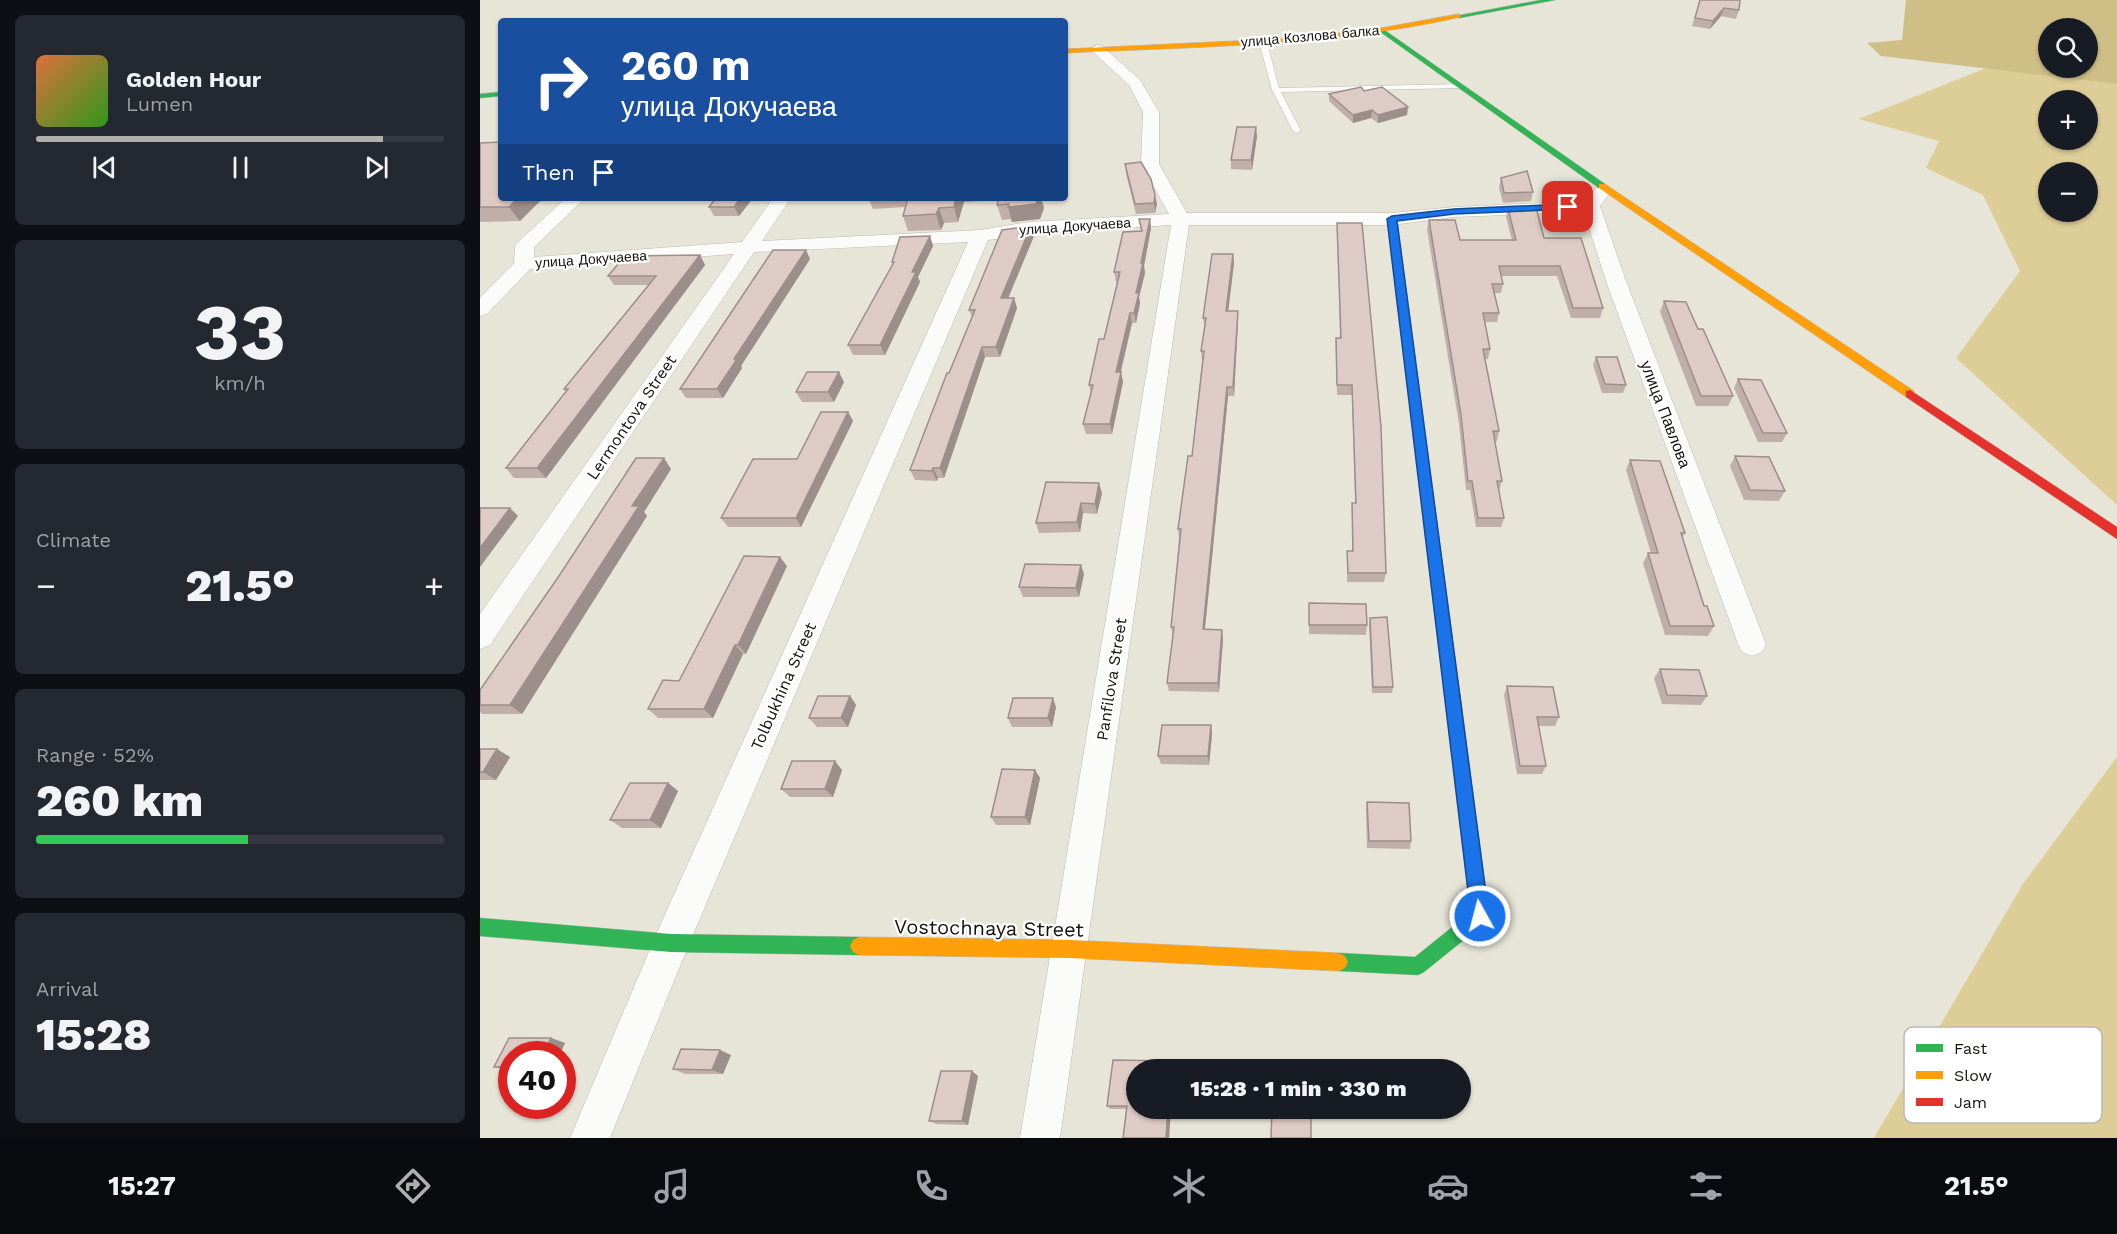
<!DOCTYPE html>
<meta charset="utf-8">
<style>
body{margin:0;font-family:"Work Sans",sans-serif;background:#242831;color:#f1f3f6;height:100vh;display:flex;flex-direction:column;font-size:22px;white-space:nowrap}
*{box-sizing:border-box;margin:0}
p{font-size:20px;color:#9ea1a6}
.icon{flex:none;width:33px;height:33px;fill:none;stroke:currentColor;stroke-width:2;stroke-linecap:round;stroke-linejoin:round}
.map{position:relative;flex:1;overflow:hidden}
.details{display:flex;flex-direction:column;gap:15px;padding:15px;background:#0d0f14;width:480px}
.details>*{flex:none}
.guide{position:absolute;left:18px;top:18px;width:570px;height:183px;border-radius:6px;box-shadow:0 2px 4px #0004;background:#1a4fa0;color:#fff;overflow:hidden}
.fabs{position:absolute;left:1558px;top:18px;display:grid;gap:12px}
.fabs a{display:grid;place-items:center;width:60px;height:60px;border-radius:50%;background:#171b24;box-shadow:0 2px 4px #0004;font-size:30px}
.speed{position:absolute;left:18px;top:1041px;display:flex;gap:12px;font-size:30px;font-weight:700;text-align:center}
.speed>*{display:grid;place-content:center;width:78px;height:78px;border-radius:50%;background:#171b24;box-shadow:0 2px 4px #0004;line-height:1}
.speed .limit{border:9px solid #d22;background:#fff;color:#111}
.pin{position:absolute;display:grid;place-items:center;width:51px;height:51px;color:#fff;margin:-26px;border-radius:12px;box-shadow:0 3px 9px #0006}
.me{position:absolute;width:66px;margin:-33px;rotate:353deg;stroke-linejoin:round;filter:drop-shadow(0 0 4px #0008)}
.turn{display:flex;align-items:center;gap:21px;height:126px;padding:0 24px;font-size:27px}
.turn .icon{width:78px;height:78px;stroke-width:2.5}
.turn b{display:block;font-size:42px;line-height:51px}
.then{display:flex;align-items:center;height:57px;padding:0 24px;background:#0003;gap:12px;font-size:22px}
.big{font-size:45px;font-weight:800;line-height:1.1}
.details .tile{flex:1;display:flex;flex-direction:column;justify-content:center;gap:9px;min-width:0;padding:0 21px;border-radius:9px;background:#242831}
.details .dial{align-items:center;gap:0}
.dial b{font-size:78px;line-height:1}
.song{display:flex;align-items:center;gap:18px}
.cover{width:72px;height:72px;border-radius:9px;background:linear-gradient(135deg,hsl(20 70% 55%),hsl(110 70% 35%))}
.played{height:6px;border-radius:3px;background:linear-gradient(90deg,#afafad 85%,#363941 85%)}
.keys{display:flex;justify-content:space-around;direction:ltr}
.heat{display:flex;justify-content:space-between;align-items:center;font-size:33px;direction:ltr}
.charge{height:9px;border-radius:4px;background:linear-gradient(90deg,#34c759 52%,#363941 0)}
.trip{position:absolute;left:646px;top:1059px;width:345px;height:60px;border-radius:30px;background:#171b24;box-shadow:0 2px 4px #0004;font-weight:800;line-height:60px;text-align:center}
.tab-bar{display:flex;height:96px;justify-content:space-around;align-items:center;background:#090b0e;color:#9ea1a6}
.tab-bar .icon{width:42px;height:42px}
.tab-bar .active{color:#afafad}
.tab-bar b{font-size:27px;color:#f1f3f6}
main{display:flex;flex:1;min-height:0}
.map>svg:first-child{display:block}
.green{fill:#ddcd97;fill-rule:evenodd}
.forest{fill:#cfbf86;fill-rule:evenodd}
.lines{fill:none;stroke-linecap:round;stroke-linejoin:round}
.lane-casing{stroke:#bcb9b0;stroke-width:1}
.street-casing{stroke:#bcb9b0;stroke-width:1}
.fast-casing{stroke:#bcb9b0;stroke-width:1}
.slow-casing{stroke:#bcb9b0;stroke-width:1}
.jam-casing{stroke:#bcb9b0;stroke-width:1}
.lane{fill:#fbfbf9;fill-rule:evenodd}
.street{fill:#fbfbf9;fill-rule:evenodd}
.fast{fill:#30b455;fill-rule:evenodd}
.slow{fill:#ff9f0a;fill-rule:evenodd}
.jam{fill:#e5322d;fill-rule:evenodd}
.wall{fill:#c0afa9}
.shaded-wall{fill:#9c8e8a}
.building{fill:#dfcbc5;stroke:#9c8e8a;stroke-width:1.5}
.route{fill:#1a73e8;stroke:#114b97;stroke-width:1.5}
.labels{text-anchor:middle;stroke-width:4.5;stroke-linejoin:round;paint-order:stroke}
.far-street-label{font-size:14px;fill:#15130c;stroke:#fff}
.street-label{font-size:16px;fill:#15130c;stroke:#fff}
.near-street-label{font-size:20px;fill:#15130c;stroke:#fff}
.key{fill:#fff;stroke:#b9b8b6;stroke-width:1.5}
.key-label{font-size:16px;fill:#15130c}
</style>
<main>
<section class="details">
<div class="tile">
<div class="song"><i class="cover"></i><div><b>Golden Hour</b><p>Lumen</p></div></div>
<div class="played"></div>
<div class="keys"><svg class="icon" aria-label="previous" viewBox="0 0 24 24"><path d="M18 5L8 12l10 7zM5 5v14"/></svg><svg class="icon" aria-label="pause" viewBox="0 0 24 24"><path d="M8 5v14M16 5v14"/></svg><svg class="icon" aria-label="next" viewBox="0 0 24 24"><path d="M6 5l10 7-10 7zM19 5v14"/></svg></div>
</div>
<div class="tile dial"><b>33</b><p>km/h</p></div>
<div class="tile"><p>Climate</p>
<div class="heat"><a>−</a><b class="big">21.5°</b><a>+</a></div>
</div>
<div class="tile"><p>Range · 52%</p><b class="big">260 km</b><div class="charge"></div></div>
<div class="tile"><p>Arrival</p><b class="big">15:28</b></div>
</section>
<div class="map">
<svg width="1637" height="1138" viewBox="0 0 1637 1138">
<rect width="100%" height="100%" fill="#e7e4d8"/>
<g class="green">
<path d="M1506,68L1637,84V505L1476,358L1540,271L1503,195L1446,168L1459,141L1379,119ZM1569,100H1608V140H1569ZM1569,172H1608V212H1569Z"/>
<polygon points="1637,757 1637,1138 1394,1138 1543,884"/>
</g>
<path class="forest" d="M1426,0H1637V84L1401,56L1387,43L1422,40ZM1569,28H1608V68H1569Z"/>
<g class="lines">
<g class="lane-casing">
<polygon id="lane" points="783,40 787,42 799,88 981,84 985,86 981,88 801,92 821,131 817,133 813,131 792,90 779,42"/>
</g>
<g class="street-casing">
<polygon id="street" points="617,45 622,46 660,80 679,112 679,164 707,213 912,213 974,207 1106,201 1116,188 1128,188 1131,192 1120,206 1146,281 1286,644 1282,652 1272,656 1262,652 1258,644 1126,281 1104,212 974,217 912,225 709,225 580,1138 540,1138 691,225 549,234 508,240 207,949 130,1138 90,1138 178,930 488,242 274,252 10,645 0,649 0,614 254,254 50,269 7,314 0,316 0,298 34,263 35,246 38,242 86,198 105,198 54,247 54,257 262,242 293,198 311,198 282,241 500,230 549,222 689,214 661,164 663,112 649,85 610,49"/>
</g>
<g class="fast-casing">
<g id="fast">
<polygon points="1061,0 1075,0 979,18 976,16"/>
<polygon points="899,29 903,29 1125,184 1125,188 1119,188 899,31"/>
<polygon points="21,92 21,96 0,98 0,94"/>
<polygon points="974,701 979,703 982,708 1009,916 1006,922 944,972 938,975 859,971 853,968 850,962 853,956 859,953 935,957 991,912 966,708 969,703"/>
<polygon points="0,918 191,934 379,937 385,940 388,946 385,952 379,955 191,952 0,936"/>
</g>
</g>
<g class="slow-casing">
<g id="slow">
<path d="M979,14L981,17C851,46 718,47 585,53V49L816,38L901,28Z"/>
<polygon points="1119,184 1125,184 1434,391 1434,397 1426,397 1119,188"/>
<polygon points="912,216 917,219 953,493 947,498 941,493 907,219"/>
<polygon points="379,937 590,940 859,953 865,956 868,962 865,968 859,971 590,958 379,955 373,952 370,946 373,940"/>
</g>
</g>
<g class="jam-casing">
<g id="jam">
<polygon points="1430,390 1637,527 1637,539 1426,397 1426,391"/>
<polygon points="947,488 953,493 982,708 979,713 974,715 969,713 966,708 941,493"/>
</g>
</g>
<use href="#lane" class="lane"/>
<use href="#street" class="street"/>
<use href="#fast" class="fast"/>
<use href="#slow" class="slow"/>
<use href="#jam" class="jam"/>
</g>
<g class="wall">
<polygon points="1220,0 1259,10 1256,19 1241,16 1230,29 1212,26"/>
<polygon points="884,91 927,115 898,123 891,118 873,123 849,101 849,94"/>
<polygon points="777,136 772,170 751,169 751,160"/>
<polygon points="0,143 63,198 40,221 0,222"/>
<polygon points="645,164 677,204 675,213 656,214 646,174"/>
<polygon points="1021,178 1053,192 1051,201 1023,203 1019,188"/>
<polygon points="236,198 273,198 259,216 234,216 229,207"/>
<polygon points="388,198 561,198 564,208 560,219 532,222 531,219 522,220 517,205 518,200 484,202 478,222 464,223 461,230 428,231 423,216 425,207 393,209"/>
<polygon points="1028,208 1064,238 1123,308 1120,318 1091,318 1077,276 1021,276 1023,284 1021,293 1014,293 1019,313 1017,322 1005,322 1010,349 1008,359 1005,359 1019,431 1017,441 1015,441 1022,481 1019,490 1024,518 1021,527 996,527 990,490 986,490 979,424 947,229 949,220 980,240 1032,240 1026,217"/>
<polygon points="659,219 670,219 671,228 664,266 665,273 659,297 660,303 656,323 652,323 641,372 643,382 632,434 606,434 603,424 611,394 609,385 624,339 637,282 636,282 634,272 661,231"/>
<polygon points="857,223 906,573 904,582 867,582 867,551 872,551 872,503 875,503 872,395 857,395 856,338 860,338"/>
<polygon points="551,226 554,236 528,298 534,298 537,308 520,357 505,357 464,478 458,478 457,481 435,480 430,470 492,317 489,310"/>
<polygon points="450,236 453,246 438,277 440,282 405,355 373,355 368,345 413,265 412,262"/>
<polygon points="753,254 754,263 748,311 758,321 754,396 748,396 725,629 743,639 739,692 689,691 687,683 693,636 691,627 699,539 698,529 712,456 722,361 721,351 725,328 723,318"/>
<polygon points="220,255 225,265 66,478 34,478 26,468 86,392 84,389 168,285 134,285 128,276"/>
<polygon points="330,259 261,366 262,368 243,398 206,398 200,389"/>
<polygon points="1184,301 1218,329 1253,396 1248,406 1216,406 1180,312"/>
<polygon points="1116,357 1146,385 1143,393 1122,393 1113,365"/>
<polygon points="1258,379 1307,433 1302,442 1278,442 1254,388"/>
<polygon points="364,382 354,402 322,402 316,392"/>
<polygon points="368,412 373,421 321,527 248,527 241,518 317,459"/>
<polygon points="1255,456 1305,491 1299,501 1264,500 1250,466"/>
<polygon points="1150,460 1205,533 1202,538 1224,606 1234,626 1228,636 1185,635 1163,563 1168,553 1171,553 1146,470"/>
<polygon points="191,469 164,512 167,516 42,714 2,714 0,712 0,690"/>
<polygon points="622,493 617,514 603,513 600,532 559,533 556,523"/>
<polygon points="307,566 266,654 263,654 233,718 178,718 168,709 199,681"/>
<polygon points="604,574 599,597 543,597 539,587"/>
<polygon points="829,603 887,625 886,635 829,634"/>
<polygon points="890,618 913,687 912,693 892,693 889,625"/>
<polygon points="1180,669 1227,696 1221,705 1182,704 1174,678"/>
<polygon points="1027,686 1079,717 1075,726 1058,726 1066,766 1062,774 1037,774 1024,695"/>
<polygon points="370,696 376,705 368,727 337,727 329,718"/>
<polygon points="576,707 572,727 532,727 528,718"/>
<polygon points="731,725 732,734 729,765 681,764 678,756"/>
<polygon points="0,749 30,757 16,780 0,780"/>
<polygon points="362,770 353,797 310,797 301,789"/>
<polygon points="555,770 560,778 550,825 516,825 511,817"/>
<polygon points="188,783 198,791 181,828 142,828 130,820"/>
<polygon points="887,802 931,841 930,849 887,848 886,810"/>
<polygon points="29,1038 71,1038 85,1043 80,1054 32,1054 32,1071 30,1071 14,1067"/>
<polygon points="251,1055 243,1074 205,1074 193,1069"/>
<polygon points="633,1060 692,1061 694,1065 694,1070 657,1070 657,1108 691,1108 689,1138 643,1138 646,1109 630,1109 627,1106"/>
<polygon points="498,1076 488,1125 456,1124 449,1121"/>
</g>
<g class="shaded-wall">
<polygon points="1244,8 1241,16 1230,29 1233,21"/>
<polygon points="928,107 927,115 898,123 898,115"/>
<polygon points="892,110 891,118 873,123 873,115"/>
<polygon points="776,127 777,136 772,170 771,160"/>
<polygon points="675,195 677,204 675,213 674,203"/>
<polygon points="38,198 63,198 40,221 29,207"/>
<polygon points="261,198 273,198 259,216 254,207"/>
<polygon points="476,198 483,198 484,202 478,222 474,207"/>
<polygon points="558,198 561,198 564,208 560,219 532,222 528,207"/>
<polygon points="459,208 464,223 461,230 456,214"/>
<polygon points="670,219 671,228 664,266 665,273 659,297 660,303 656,323 654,313 656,293 661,263"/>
<polygon points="551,226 554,236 524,308 521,298"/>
<polygon points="450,236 453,246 438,277 440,282 405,355 400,345 432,272"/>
<polygon points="326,250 330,259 261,366 262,368 243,398 237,389 254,359"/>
<polygon points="753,254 754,263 747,321 746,311"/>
<polygon points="220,255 225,265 66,478 57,468"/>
<polygon points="534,298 537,308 520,357 516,347"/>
<polygon points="758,311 758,321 754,396 753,387"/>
<polygon points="650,313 652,323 638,382 636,372"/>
<polygon points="502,347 505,357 464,478 460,468"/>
<polygon points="359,372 364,382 354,402 348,392"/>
<polygon points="641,372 643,382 632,434 630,424"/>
<polygon points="747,387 748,396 724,638 723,629"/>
<polygon points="368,412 373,421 321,527 316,518"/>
<polygon points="184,458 191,469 164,512 167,516 42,714 30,705 152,506"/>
<polygon points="453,468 458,478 457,481 452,471"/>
<polygon points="619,483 622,493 617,514 615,504"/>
<polygon points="601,503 603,513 600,532 597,522"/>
<polygon points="30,508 38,516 0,567 0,548"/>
<polygon points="300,557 307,566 266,654 258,645"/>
<polygon points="601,565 604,574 599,597 596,588"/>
<polygon points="742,630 743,639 739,692 738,683"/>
<polygon points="255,645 263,654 233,718 224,709"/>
<polygon points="370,696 376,705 368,727 361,718"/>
<polygon points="573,698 576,707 572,727 568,718"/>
<polygon points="731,725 732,734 729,765 728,756"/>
<polygon points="17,749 30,757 16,780 3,772"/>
<polygon points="355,761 362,770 353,797 345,789"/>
<polygon points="555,770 560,778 550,825 545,817"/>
<polygon points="188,783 198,791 181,828 170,820"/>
<polygon points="71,1038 85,1043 80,1054 63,1054"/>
<polygon points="240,1050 251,1055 243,1074 232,1070"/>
<polygon points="692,1061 694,1065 694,1070 691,1070"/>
<polygon points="492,1071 498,1076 488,1125 482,1121"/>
<polygon points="688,1108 691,1108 689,1138 686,1138"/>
</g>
<g class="building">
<polygon points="1220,0 1260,0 1259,10 1244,8 1233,21 1215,18"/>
<polygon points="881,87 884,91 902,87 928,107 898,115 892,110 873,115 849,94"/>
<polygon points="757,127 776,127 771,160 751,160"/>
<polygon points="21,142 21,198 38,198 29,207 0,207 0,143"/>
<polygon points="661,162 671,179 675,195 674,203 655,204 645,164"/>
<polygon points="1047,171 1053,192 1024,193 1021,178"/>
<polygon points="236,198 261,198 254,207 229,207"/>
<polygon points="428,198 476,198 474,207 459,208 456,214 423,216"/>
<polygon points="519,198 558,198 556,204 528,207 529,204 517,205"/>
<polygon points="1056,207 1064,238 1101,238 1123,308 1093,308 1080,266 1019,266 1023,284 1012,284 1019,313 1003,313 1010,349 1003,349 1019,431 1013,431 1022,481 1017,481 1024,518 998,518 992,481 988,481 981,415 949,220 975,220 980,240 1036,240 1028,208"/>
<polygon points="659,219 670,219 661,263 663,263 656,293 659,293 654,313 650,313 636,372 641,372 630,424 603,424 613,385 609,385 619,339 624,339 640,272 634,272 643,232 662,231"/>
<polygon points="857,223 882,223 901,427 906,573 868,573 867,551 873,551 872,503 876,503 872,385 857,385 856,338 861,338"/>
<polygon points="551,226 521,298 534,298 516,347 502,347 460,468 453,468 452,471 430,470 467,373 469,373 495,310 489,310 522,230"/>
<polygon points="450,236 432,272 436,272 400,345 368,345 414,262 412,262 420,237"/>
<polygon points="293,250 326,250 254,359 257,359 237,389 200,389"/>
<polygon points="732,254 753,254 746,311 758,311 753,387 747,387 723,629 742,630 738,683 687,683 694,627 691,627 701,529 698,529 708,456 712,456 724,351 721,351 726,318 723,318"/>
<polygon points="220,255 57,468 26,468 88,389 84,389 176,276 128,276 145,256"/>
<polygon points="1184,301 1206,302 1218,329 1223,329 1253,396 1221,396"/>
<polygon points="1116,357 1137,357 1146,385 1125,384"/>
<polygon points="327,372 359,372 348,392 316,392"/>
<polygon points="1258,379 1281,380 1307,433 1283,433"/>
<polygon points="341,412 368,412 316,518 241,518 273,459 317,459"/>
<polygon points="1255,456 1289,457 1305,491 1270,490"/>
<polygon points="156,458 184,458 152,506 159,506 30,705 0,705 0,690 79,576"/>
<polygon points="1150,460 1180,461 1205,533 1201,533 1224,606 1227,606 1234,626 1190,626 1168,553 1178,553"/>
<polygon points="566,482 619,483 615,504 601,503 597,522 556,523"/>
<polygon points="0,508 30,508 0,548"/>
<polygon points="264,556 300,557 258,645 255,645 224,709 168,709 183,680 199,681"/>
<polygon points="545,564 601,565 596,588 539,587"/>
<polygon points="829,603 886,604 887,625 829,625"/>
<polygon points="907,617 913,687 893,687 890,618"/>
<polygon points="1180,669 1219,670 1227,696 1187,695"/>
<polygon points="1027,686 1073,687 1079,717 1057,717 1066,766 1040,766"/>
<polygon points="338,696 370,696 361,718 329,718"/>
<polygon points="533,698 573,698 568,718 528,718"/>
<polygon points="682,725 731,725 728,756 678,756"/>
<polygon points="0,749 17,749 3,772 0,772"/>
<polygon points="312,761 355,761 345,789 301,789"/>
<polygon points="522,769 555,770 545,817 511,817"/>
<polygon points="150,783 188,783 170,820 130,820"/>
<polygon points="887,802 929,803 931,841 889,841"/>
<polygon points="29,1038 71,1038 63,1054 32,1054 32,1067 14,1067"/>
<polygon points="201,1049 240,1050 232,1070 193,1069"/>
<polygon points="633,1060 692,1061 691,1070 657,1070 657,1108 688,1108 686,1138 643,1138 647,1106 627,1106"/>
<polygon points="461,1071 492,1071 482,1121 449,1121"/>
<polygon points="792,1108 831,1108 831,1138 791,1138"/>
</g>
<polygon class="route" points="1088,204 1092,207 1091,209 974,214 917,221 1009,916 1006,922 1000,925 993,922 991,916 907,219 912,216 974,209"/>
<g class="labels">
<g class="far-street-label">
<text transform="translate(830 36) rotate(-5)" y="5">улица Козлова балка</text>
<text transform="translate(595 226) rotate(-4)" y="5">улица Докучаева</text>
<text transform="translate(111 259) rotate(-4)" y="5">улица Докучаева</text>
</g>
<g class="street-label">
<text transform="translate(1186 414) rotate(69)" y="6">улица Павлова</text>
<text transform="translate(151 417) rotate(-56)" y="6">Lermontova Street</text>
<text transform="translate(631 679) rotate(-81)" y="6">Panfilova Street</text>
<text transform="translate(303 686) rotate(-66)" y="6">Tolbukhina Street</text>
</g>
<g class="near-street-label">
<text transform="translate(509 928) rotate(1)" y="7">Vostochnaya Street</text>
</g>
</g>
<rect x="1424" y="1027" width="198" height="96" rx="9" class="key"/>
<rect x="1436" y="1044" width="27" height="8" fill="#30b455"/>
<rect x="1436" y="1071" width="27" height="8" fill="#ff9f0a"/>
<rect x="1436" y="1098" width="27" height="8" fill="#e5322d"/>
<g class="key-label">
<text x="1474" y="1054">Fast</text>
<text x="1474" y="1081">Slow</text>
<text x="1474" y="1108">Jam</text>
</g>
</svg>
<div class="fabs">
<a><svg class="icon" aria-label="search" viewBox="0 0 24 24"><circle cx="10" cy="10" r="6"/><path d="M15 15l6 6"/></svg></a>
<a>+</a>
<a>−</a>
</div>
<div class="speed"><div class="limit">40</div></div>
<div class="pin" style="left:1088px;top:207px;background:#d93025"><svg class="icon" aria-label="arrive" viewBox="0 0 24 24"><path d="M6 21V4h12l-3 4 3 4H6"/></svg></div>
<svg class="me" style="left:1000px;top:916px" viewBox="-20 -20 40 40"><circle r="17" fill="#1a73e8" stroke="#fff" stroke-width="3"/><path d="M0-11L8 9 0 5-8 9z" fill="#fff"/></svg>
<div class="trip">15:28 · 1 min · 330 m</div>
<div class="guide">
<div class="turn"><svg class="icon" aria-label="right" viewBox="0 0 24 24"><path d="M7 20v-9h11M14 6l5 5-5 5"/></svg><div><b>260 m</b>улица Докучаева</div></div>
<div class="then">Then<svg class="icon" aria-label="arrive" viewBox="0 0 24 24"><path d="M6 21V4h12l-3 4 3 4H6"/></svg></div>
</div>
</div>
</main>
<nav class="tab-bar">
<b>15:27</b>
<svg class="icon active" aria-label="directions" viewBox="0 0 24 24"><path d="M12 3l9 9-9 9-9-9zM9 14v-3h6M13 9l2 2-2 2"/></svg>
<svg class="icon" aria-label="music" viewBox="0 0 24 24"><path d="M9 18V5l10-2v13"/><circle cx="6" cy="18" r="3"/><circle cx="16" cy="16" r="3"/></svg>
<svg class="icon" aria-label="phone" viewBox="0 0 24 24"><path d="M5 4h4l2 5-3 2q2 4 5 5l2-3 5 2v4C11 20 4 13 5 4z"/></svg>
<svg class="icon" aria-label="climate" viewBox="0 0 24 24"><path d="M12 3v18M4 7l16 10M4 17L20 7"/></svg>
<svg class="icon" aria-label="car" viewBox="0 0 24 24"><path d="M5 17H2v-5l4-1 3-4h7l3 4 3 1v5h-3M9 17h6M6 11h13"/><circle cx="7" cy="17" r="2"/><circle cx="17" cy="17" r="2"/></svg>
<svg class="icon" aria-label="filters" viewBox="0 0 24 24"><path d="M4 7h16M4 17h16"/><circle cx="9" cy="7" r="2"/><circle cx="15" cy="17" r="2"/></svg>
<b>21.5°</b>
</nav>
